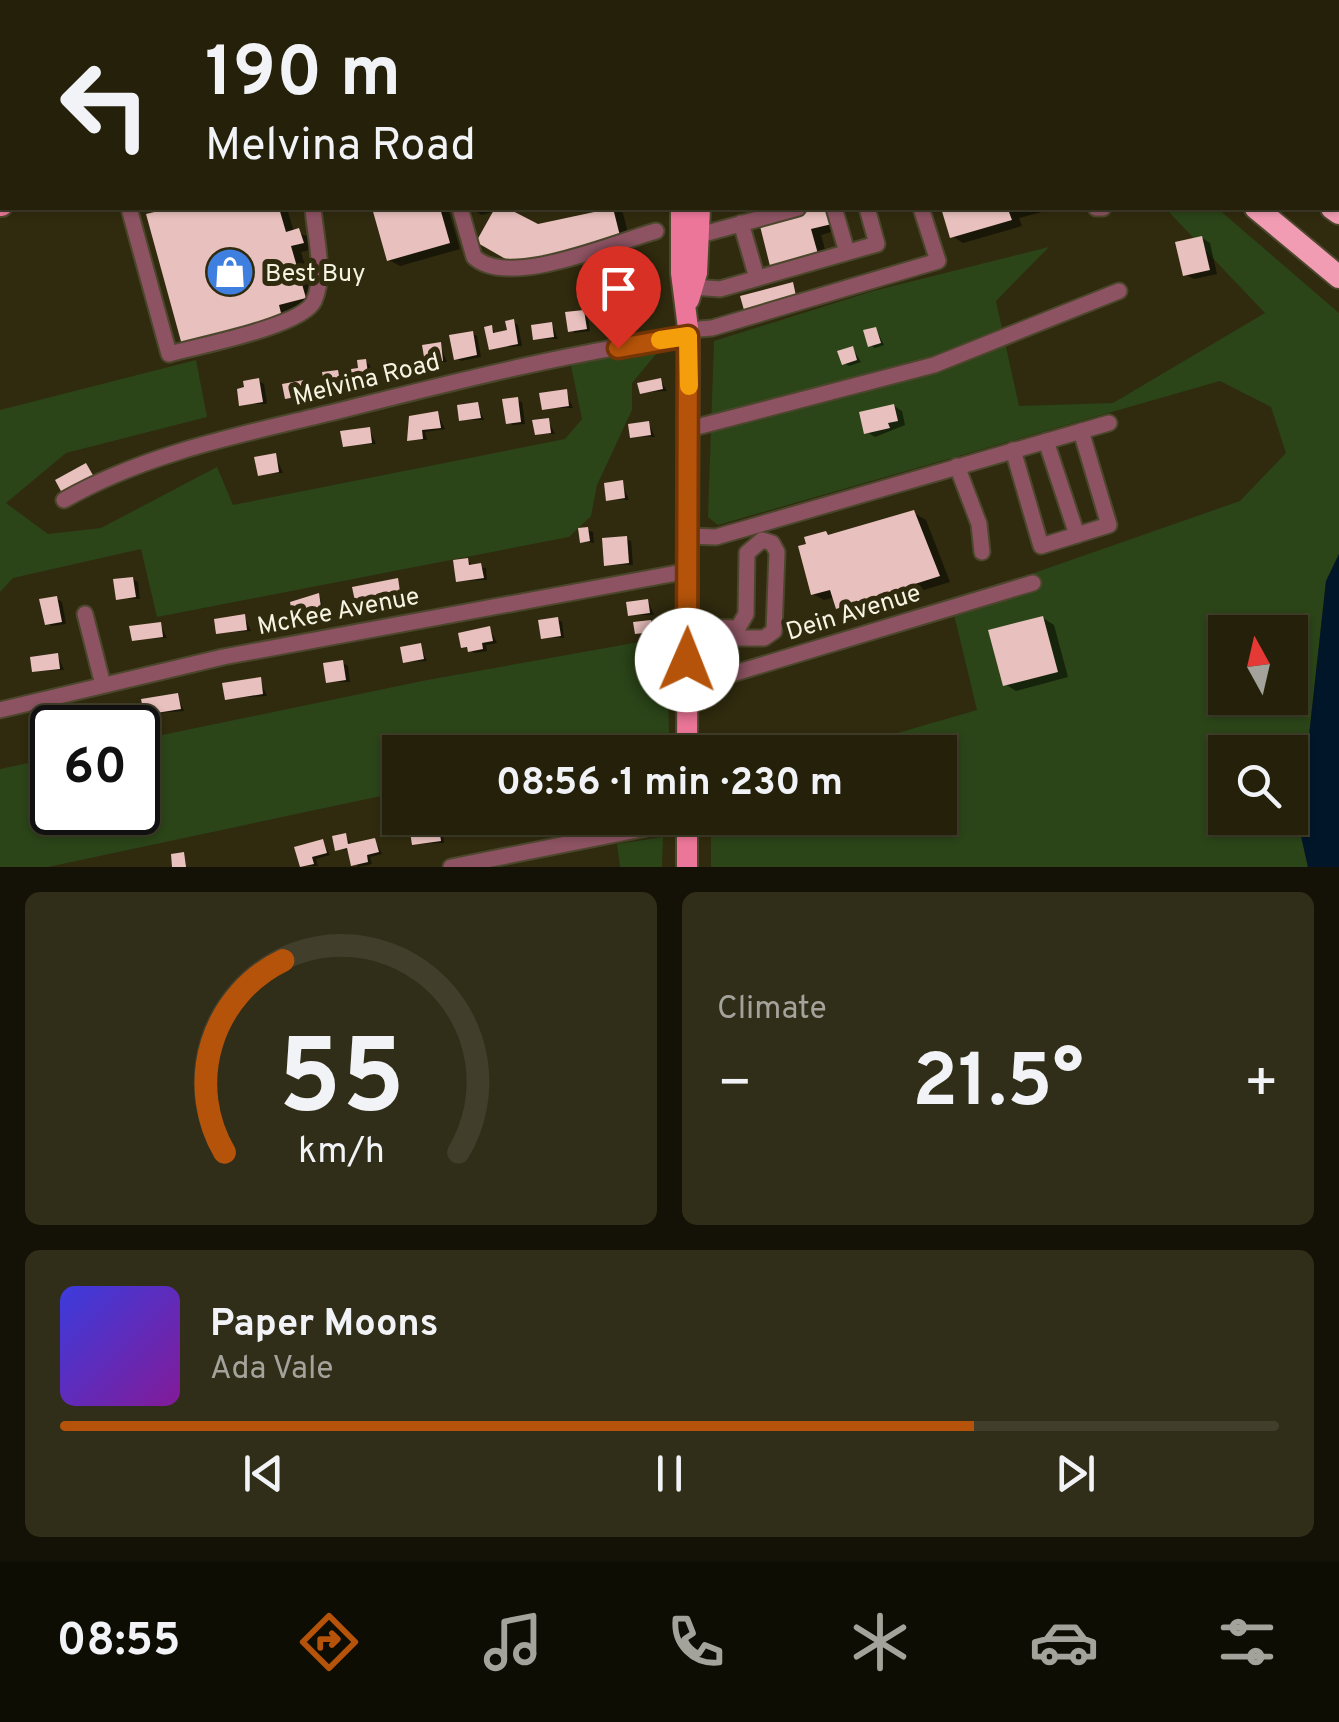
<!DOCTYPE html>
<meta charset="utf-8">
<style>
body{margin:0;font-family:Overpass,sans-serif;background:#302d18;color:#f1f3f6;height:100vh;display:flex;flex-direction:column;font-size:38px;white-space:nowrap}
*{box-sizing:border-box;margin:0}
p{font-size:32px;color:#a3a39c}
.icon{flex:none;width:55px;height:55px;fill:none;stroke:currentColor;stroke-width:2;stroke-linecap:round;stroke-linejoin:round}
.map{position:relative;height:867px;overflow:hidden}
.details{display:flex;flex-direction:column;gap:25px;padding:25px;background:#141206;flex:1}
.details>*{flex:none}
.hud{position:absolute;left:0px;top:0px;width:1340px;height:210px;box-shadow:0 2px 8px #0004,0 0 0 2px #413e2b;background:#24200a;color:#f1f3f6;overflow:hidden}
.needle{width:65px;rotate:352deg}
.controls{position:absolute;left:1208px;top:615px;display:grid;gap:20px}
.controls a{display:grid;place-items:center;width:100px;height:100px;border-radius:0px;background:#24200a;box-shadow:0 2px 8px #0004,0 0 0 2px #413e2b;font-size:50px}
.speed{position:absolute;left:30px;top:705px;display:flex;gap:20px;font-size:50px;font-weight:700;text-align:center}
.speed>*{display:grid;place-content:center;width:130px;height:130px;border-radius:50%;background:#24200a;box-shadow:0 2px 8px #0004,0 0 0 2px #413e2b;line-height:1}
.speed .limit{border:5px solid #111;border-radius:15px;background:#fff;color:#111}
.pin{position:absolute;display:grid;place-items:center;width:85px;height:85px;color:#fff;margin:-102px -42px;border-radius:50% 50% 50% 0;rotate:-45deg;box-shadow:0 0 10px #0007}
.pin .icon{rotate:45deg}
.me{position:absolute;width:110px;margin:-55px;rotate:1deg;stroke-linejoin:round;filter:drop-shadow(0 0 8px #0008)}
.turn{display:flex;align-items:center;gap:35px;height:210px;padding:0 40px;font-size:45px}
.turn .icon{width:130px;height:130px;stroke-width:2.5}
.turn b{display:block;font-size:70px;line-height:85px}
.big{font-size:75px;font-weight:700;line-height:1.1}
.details .widget{flex:1;display:flex;flex-direction:column;justify-content:center;gap:15px;min-width:0;padding:0 35px;border-radius:15px;background:#302d18}
.details .dial{align-items:center;gap:0}
.dial svg{height:260px;overflow:visible;fill:none;stroke:#413e2b;stroke-width:7;stroke-linecap:round;text-anchor:middle}
.dial text{fill:#f1f3f6;stroke:none}
.song{display:flex;align-items:center;gap:30px}
.cover{width:120px;height:120px;border-radius:15px;background:linear-gradient(135deg,hsl(240 70% 55%),hsl(290 70% 35%))}
.played{height:10px;border-radius:5px;background:linear-gradient(90deg,#b45309 75%,#413e2b 75%)}
.keys{display:flex;justify-content:space-around;direction:ltr}
.heat{display:flex;justify-content:space-between;align-items:center;font-size:55px;direction:ltr}
.details .tiles{flex:1;display:grid;gap:25px;grid-template-columns:1fr 1fr}
.widget:last-child{grid-column:span 2}
.trip{position:absolute;left:382px;top:735px;width:575px;height:100px;border-radius:0px;background:#24200a;box-shadow:0 2px 8px #0004,0 0 0 2px #413e2b;font-weight:700;line-height:100px;text-align:center}
.dock{display:flex;height:160px;justify-content:space-around;align-items:center;background:#0e0d04;color:#a3a39c}
.dock .icon{width:70px;height:70px}
.dock .active{color:#b45309}
.dock b{font-size:45px;color:#f1f3f6}
.map>svg:first-child{display:block}
.green{fill:#2b4418;fill-rule:evenodd}
.water{fill:#021629}
.shadow{fill:#0007}
.building{fill:#e8c0bd}
.lines{fill:none;stroke-linecap:round;stroke-linejoin:round}
.minor-casing{stroke:#4c472c;stroke-width:19}
.major-casing{stroke:#4c472c;stroke-width:24}
.highway-casing{stroke:#4c472c;stroke-width:26}
.minor{stroke:#8d5363;stroke-width:15}
.major{stroke:#ec769a;stroke-width:20}
.highway{stroke:#f29cb4;stroke-width:22}
.route-casing{stroke:#753606;stroke-width:25}
.route{stroke:#b45309;stroke-width:18}
.slow{stroke:#f59e0b;stroke-width:18}
.labels{text-anchor:middle;stroke-width:10;stroke-linejoin:round;paint-order:stroke}
.poi-label{font-size:25px;fill:#f6f4e2;stroke:#302b0e;text-anchor:start}
.street-label{font-size:25px;fill:#f6f4e2;stroke:#302b0e}
</style>
<div class="map">
<svg width="1339" height="867" viewBox="0 0 1339 867">
<rect width="100%" height="100%" fill="#302b0e"/>
<g class="green">
<polygon points="0,0 60,0 2,2 0,210"/>
<polygon points="1153,0 1339,0 1339,176 1338,2"/>
<path d="M1165,208H1217L1339,313V554L1326,581L1299,827L1308,867H711V818H940V752H832L977,710L951,602L1240,501L1286,453L1271,407L1220,381L718,525L708,517L714,341L873,291L1049,247L996,301L1019,406L1113,403L1265,313ZM1225,632H1290V698H1225ZM1225,752H1290V818H1225Z"/>
<polygon points="662,347 632,383 632,410 597,485 591,516 569,537 157,617 141,549 13,578 0,592 0,410 196,360 207,417 66,453 6,503 48,534 101,528 217,467 233,505 565,439 582,419 569,356"/>
<polygon points="667,637 669,734 578,752 400,752 400,792 48,867 0,867 0,769 52,758 52,812 138,812 138,740 427,680"/>
<polygon points="663,837 662,867 620,867 617,844"/>
</g>
<polygon class="water" points="1339,554 1339,867 1308,867 1299,827 1326,581"/>
<g class="shadow">
<polygon points="84,0 120,0 125,2 83,2"/>
<polygon points="351,0 495,0 351,2"/>
<rect x="587" y="0" width="40" height="2"/>
<polygon points="757,0 810,0 815,2 757,2"/>
<polygon points="180,208 287,208 294,232 310,237 314,249 301,252 316,303 289,311 292,322 196,349 149,216"/>
<polygon points="376,208 448,208 460,249 400,266 389,260"/>
<polygon points="470,208 508,208 538,227 613,208 623,213 630,241 530,270 496,211 482,215"/>
<polygon points="827,208 842,229 821,235 828,260 784,271 773,265 762,224"/>
<polygon points="952,208 1057,208 1019,218 1022,226 963,243 952,236 944,210"/>
<polygon points="1202,238 1210,243 1217,274 1194,279 1186,275"/>
<polygon points="636,255 641,257 645,289 634,291 629,288"/>
<polygon points="612,293 619,308 642,308 644,319 623,323 615,304 597,304"/>
<polygon points="583,312 588,315 590,331 575,333 571,330"/>
<polygon points="513,322 518,325 522,346 491,348 491,328 497,334 510,332"/>
<polygon points="552,324 558,339 536,339"/>
<polygon points="876,329 884,345 875,348 870,345"/>
<polygon points="472,333 477,336 481,357 461,361 456,358"/>
<polygon points="440,345 447,362 427,362"/>
<polygon points="853,349 861,362 849,366 844,363"/>
<polygon points="365,362 370,365 372,382 360,383 355,380"/>
<polygon points="338,373 344,389 332,390 327,388"/>
<polygon points="259,381 264,384 267,404 242,404 247,390"/>
<polygon points="661,381 667,391 642,392"/>
<polygon points="304,382 311,397 287,397"/>
<polygon points="566,392 573,408 544,408"/>
<polygon points="517,400 522,402 525,424 513,425 508,423"/>
<polygon points="478,405 484,420 462,420"/>
<polygon points="894,406 902,411 905,425 875,437 867,432"/>
<polygon points="438,414 445,429 425,432 427,440 409,440"/>
<polygon points="548,420 555,434 537,434"/>
<polygon points="649,424 655,437 633,436"/>
<polygon points="369,429 376,444 345,445"/>
<polygon points="275,455 283,473 260,474"/>
<polygon points="622,483 629,500 608,499"/>
<polygon points="914,513 926,520 950,582 849,613 838,607 835,597 824,600 813,594 831,537"/>
<polygon points="588,530 593,532 594,543 583,541"/>
<polygon points="626,539 631,541 633,565 607,564"/>
<polygon points="468,560 473,567 486,568 487,580 459,581"/>
<polygon points="133,579 138,582 140,599 118,598"/>
<polygon points="397,581 405,599 358,604"/>
<polygon points="319,595 326,616 295,617"/>
<polygon points="57,599 62,602 66,624 52,626 47,623"/>
<polygon points="648,601 654,615 630,615"/>
<polygon points="244,616 251,631 219,633"/>
<polygon points="1043,618 1054,625 1068,677 1016,691 1005,684"/>
<polygon points="557,619 562,622 564,638 543,637"/>
<polygon points="651,622 657,634 637,633"/>
<polygon points="160,624 167,638 134,639"/>
<polygon points="490,629 497,643 486,645 487,651 475,653 463,646"/>
<polygon points="420,646 427,661 405,662"/>
<polygon points="58,656 64,670 34,671"/>
<polygon points="343,663 348,666 350,682 328,682"/>
<polygon points="260,680 267,696 227,698"/>
<polygon points="177,695 184,711 146,714"/>
<polygon points="454,818 477,818 479,832 457,832"/>
<polygon points="437,824 442,827 444,843 414,844"/>
<polygon points="345,836 352,845 375,840 382,854 370,857 372,864 358,867 350,850 338,849"/>
<polygon points="323,842 330,855 316,859 318,866 302,866"/>
</g>
<g class="building">
<polygon points="171,208 279,208 286,232 299,228 304,243 291,246 306,298 279,305 282,317 182,345 146,214"/>
<polygon points="372,208 440,208 450,243 387,261"/>
<polygon points="495,208 507,208 538,224 613,208 620,236 516,265 476,242"/>
<polygon points="816,208 828,208 832,224 811,229 818,254 770,266 759,222"/>
<polygon points="941,208 1020,208 1020,209 1009,212 1012,220 950,238"/>
<polygon points="1202,236 1210,270 1183,276 1175,242"/>
<polygon points="636,252 641,287 626,289 622,254"/>
<polygon points="793,282 796,296 744,310 740,296"/>
<polygon points="613,290 615,302 595,305 593,293"/>
<polygon points="638,302 640,318 616,322 613,306"/>
<polygon points="584,310 587,329 568,332 565,312"/>
<polygon points="514,319 518,344 489,350 484,327 492,325 493,333 507,330 505,321"/>
<polygon points="552,322 554,337 533,340 531,325"/>
<polygon points="876,327 881,343 868,347 863,330"/>
<polygon points="473,331 477,355 454,360 449,335"/>
<polygon points="441,342 443,361 425,363 422,345"/>
<polygon points="853,346 857,360 842,365 837,351"/>
<polygon points="366,359 369,380 353,382 351,369 358,368 357,360"/>
<polygon points="338,370 341,387 325,389 322,372"/>
<polygon points="259,378 263,402 239,406 237,389 244,387 243,381"/>
<polygon points="661,378 663,389 640,394 637,383"/>
<polygon points="304,380 307,395 285,399 282,384"/>
<polygon points="567,389 569,406 542,410 539,393"/>
<polygon points="518,397 521,422 506,424 502,399"/>
<polygon points="478,402 481,418 459,421 457,405"/>
<polygon points="894,404 898,421 888,423 890,428 864,434 859,412"/>
<polygon points="438,411 441,428 422,430 423,439 407,441 409,416"/>
<polygon points="549,418 551,433 535,435 532,420"/>
<polygon points="649,421 651,435 630,438 628,424"/>
<polygon points="370,427 372,443 343,447 340,431"/>
<polygon points="276,453 279,472 258,476 254,457"/>
<polygon points="86,463 94,477 62,493 55,480"/>
<polygon points="623,480 625,498 606,501 604,483"/>
<polygon points="914,510 940,576 836,609 830,590 811,595 798,546 806,544 804,537 826,531 828,535"/>
<polygon points="588,527 590,541 580,543 578,528"/>
<polygon points="627,536 629,563 604,566 602,538"/>
<polygon points="468,558 469,565 481,563 484,578 456,582 453,560"/>
<polygon points="133,577 136,597 116,600 113,579"/>
<polygon points="398,578 401,598 356,606 352,587"/>
<polygon points="319,593 322,614 293,618 290,602"/>
<polygon points="57,596 62,622 45,625 39,599"/>
<polygon points="648,599 650,613 628,616 626,602"/>
<polygon points="245,614 247,630 216,634 214,619"/>
<polygon points="1043,616 1058,672 1003,686 988,630"/>
<polygon points="558,617 561,636 541,639 538,620"/>
<polygon points="651,620 653,632 635,634 633,622"/>
<polygon points="161,622 163,637 132,641 129,626"/>
<polygon points="490,626 493,641 482,643 483,649 468,652 467,647 461,648 458,633"/>
<polygon points="421,643 424,659 403,663 400,647"/>
<polygon points="58,653 60,669 32,672 30,657"/>
<polygon points="343,660 346,680 326,683 323,663"/>
<polygon points="261,677 263,694 225,700 222,683"/>
<polygon points="178,693 181,709 144,715 141,699"/>
<polygon points="70,715 72,728 52,728 52,732 46,733 44,719"/>
<polygon points="452,818 473,818 475,830 454,833"/>
<polygon points="438,821 441,841 412,845 409,825"/>
<polygon points="346,833 348,844 375,838 379,852 367,855 368,862 351,866 347,848 335,851 332,836"/>
<polygon points="323,839 327,853 312,857 314,864 300,867 294,847"/>
<polygon points="184,852 186,867 172,867 171,854"/>
</g>
<g class="lines">
<g class="minor-casing">
<g id="minor">
<polyline points="330,0 330,2"/>
<polyline points="548,0 548,2"/>
<polyline points="723,0 723,2"/>
<polyline points="160,2 160,0"/>
<polyline points="511,2 511,0"/>
<polyline points="577,2 577,0"/>
<polyline points="630,2 631,0"/>
<polyline points="749,2 749,0"/>
<path d="M129,208L169,354C198,346 303,326 314,301C326,275 315,235 313,208"/>
<path d="M460,208L474,257C508,289 613,243 656,231"/>
<polyline points="834,208 847,252"/>
<polyline points="1096,208 1103,208"/>
<polyline points="741,223 757,278"/>
<polyline points="700,235 798,208"/>
<polyline points="693,287 720,289 877,244 867,208"/>
<polyline points="688,330 712,328 938,261 921,208"/>
<polyline points="689,429 934,365 1119,291"/>
<polyline points="1046,441 1077,535"/>
<polyline points="1013,450 1041,546 1109,525 1081,431"/>
<polyline points="957,466 979,524 982,552"/>
<path d="M64,500C148,452 245,434 338,411C454,382 570,352 689,336"/>
<polyline points="688,536 716,537 1109,423"/>
<polyline points="85,614 103,685"/>
<polyline points="687,638 764,638 774,631 777,552 772,543 762,540 747,553 746,614 738,628 688,627"/>
<polyline points="687,683 712,680 1033,583"/>
<polyline points="0,710 223,657 688,571"/>
<polyline points="451,867 687,820"/>
</g>
</g>
<g class="major-casing">
<g id="major">
<polyline points="699,0 699,2"/>
<polyline points="681,2 681,0"/>
<polyline points="0,206 2,206"/>
<polyline points="681,208 681,273 689,336 687,752"/>
<polyline points="689,300 697,273 700,208"/>
<polyline points="687,818 687,867"/>
</g>
</g>
<g class="highway-casing">
<g id="highway">
<polyline points="1035,0 1038,2"/>
<polyline points="1103,0 1105,2"/>
<polyline points="1256,208 1339,277"/>
<polyline points="1332,208 1339,213"/>
</g>
</g>
<use href="#minor" class="minor"/>
<use href="#major" class="major"/>
<use href="#highway" class="highway"/>
</g>
<g class="lines">
<g class="route-casing">
<polyline id="route" points="618,348 688,336 687,660"/>
</g>
<use href="#route" class="route"/>
<polyline class="slow" points="660,340 688,336 689,386"/>
</g>
<defs>
<g id="shop-disc" transform="scale(2.5)"><circle r="9.5" fill="#3f7fe0" stroke="#302b0e"/><path d="M-5-2.5h2.3a2.7 3.5 0 0 1 5.4 0H5L5.5 6h-11ZM-1.5-2.5h3a1.5 2.3 0 0 0-3 0Z" fill="#fff"/></g>
</defs>
<g fill-rule="evenodd">
<use href="#shop-disc" x="230" y="272"/>
</g>
<g class="labels">
<g class="poi-label">
<text x="265" y="281">Best Buy</text>
</g>
<g class="street-label">
<text transform="translate(366 378) rotate(-14)" y="9">Melvina Road</text>
<text transform="translate(338 610) rotate(-11)" y="9">McKee Avenue</text>
<text transform="translate(853 611) rotate(-17)" y="9">Dein Avenue</text>
</g>
</g>
</svg>
<div class="controls">
<a><svg class="needle" viewBox="-14 -14 28 28"><path d="M0-13l5 13h-10z" fill="#e53935"/><path d="M0 13l5-13h-10z" fill="#a3a39c"/></svg></a>
<a><svg class="icon" aria-label="search" viewBox="0 0 24 24"><circle cx="10" cy="10" r="6"/><path d="M15 15l6 6"/></svg></a>
</div>
<div class="speed"><div class="limit">60</div></div>
<div class="pin" style="left:618px;top:348px;background:#d93025"><svg class="icon" aria-label="arrive" viewBox="0 0 24 24"><path d="M6 21V4h12l-3 4 3 4H6"/></svg></div>
<svg class="me" style="left:687px;top:660px" viewBox="-20 -20 40 40"><circle r="19" fill="#fff"/><path d="M0-13L10 11 0 6-10 11z" fill="#b45309"/></svg>
<div class="trip">08:56 · 1 min · 230 m</div>
<div class="hud">
<div class="turn"><svg class="icon" aria-label="left" viewBox="0 0 24 24"><path d="M17 20v-9H6M10 6l-5 5 5 5"/></svg><div><b>190 m</b>Melvina Road</div></div>
</div>
</div>
<section class="details">
<div class="tiles">
<div class="widget dial"><svg viewBox="0 0 100 80">
<path d="M14 69A42 42 0 1 1 86 69"/>
<path d="M14 69A42 42 0 0 1 32 10" stroke="#b45309"/>
<text x="50" y="56" font-size="32" font-weight="700">55</text>
<text x="50" y="72" font-size="11">km/h</text>
</svg></div>
<div class="widget"><p>Climate</p>
<div class="heat"><a>−</a><b class="big">21.5°</b><a>+</a></div>
</div>
<div class="widget">
<div class="song"><i class="cover"></i><div><b>Paper Moons</b><p>Ada Vale</p></div></div>
<div class="played"></div>
<div class="keys"><svg class="icon" aria-label="previous" viewBox="0 0 24 24"><path d="M18 5L8 12l10 7zM5 5v14"/></svg><svg class="icon" aria-label="pause" viewBox="0 0 24 24"><path d="M8 5v14M16 5v14"/></svg><svg class="icon" aria-label="next" viewBox="0 0 24 24"><path d="M6 5l10 7-10 7zM19 5v14"/></svg></div>
</div>
</div>
</section>
<nav class="dock">
<b>08:55</b>
<svg class="icon active" aria-label="directions" viewBox="0 0 24 24"><path d="M12 3l9 9-9 9-9-9zM9 14v-3h6M13 9l2 2-2 2"/></svg>
<svg class="icon" aria-label="music" viewBox="0 0 24 24"><path d="M9 18V5l10-2v13"/><circle cx="6" cy="18" r="3"/><circle cx="16" cy="16" r="3"/></svg>
<svg class="icon" aria-label="phone" viewBox="0 0 24 24"><path d="M5 4h4l2 5-3 2q2 4 5 5l2-3 5 2v4C11 20 4 13 5 4z"/></svg>
<svg class="icon" aria-label="climate" viewBox="0 0 24 24"><path d="M12 3v18M4 7l16 10M4 17L20 7"/></svg>
<svg class="icon" aria-label="car" viewBox="0 0 24 24"><path d="M5 17H2v-5l4-1 3-4h7l3 4 3 1v5h-3M9 17h6M6 11h13"/><circle cx="7" cy="17" r="2"/><circle cx="17" cy="17" r="2"/></svg>
<svg class="icon" aria-label="filters" viewBox="0 0 24 24"><path d="M4 7h16M4 17h16"/><circle cx="9" cy="7" r="2"/><circle cx="15" cy="17" r="2"/></svg>
</nav>
